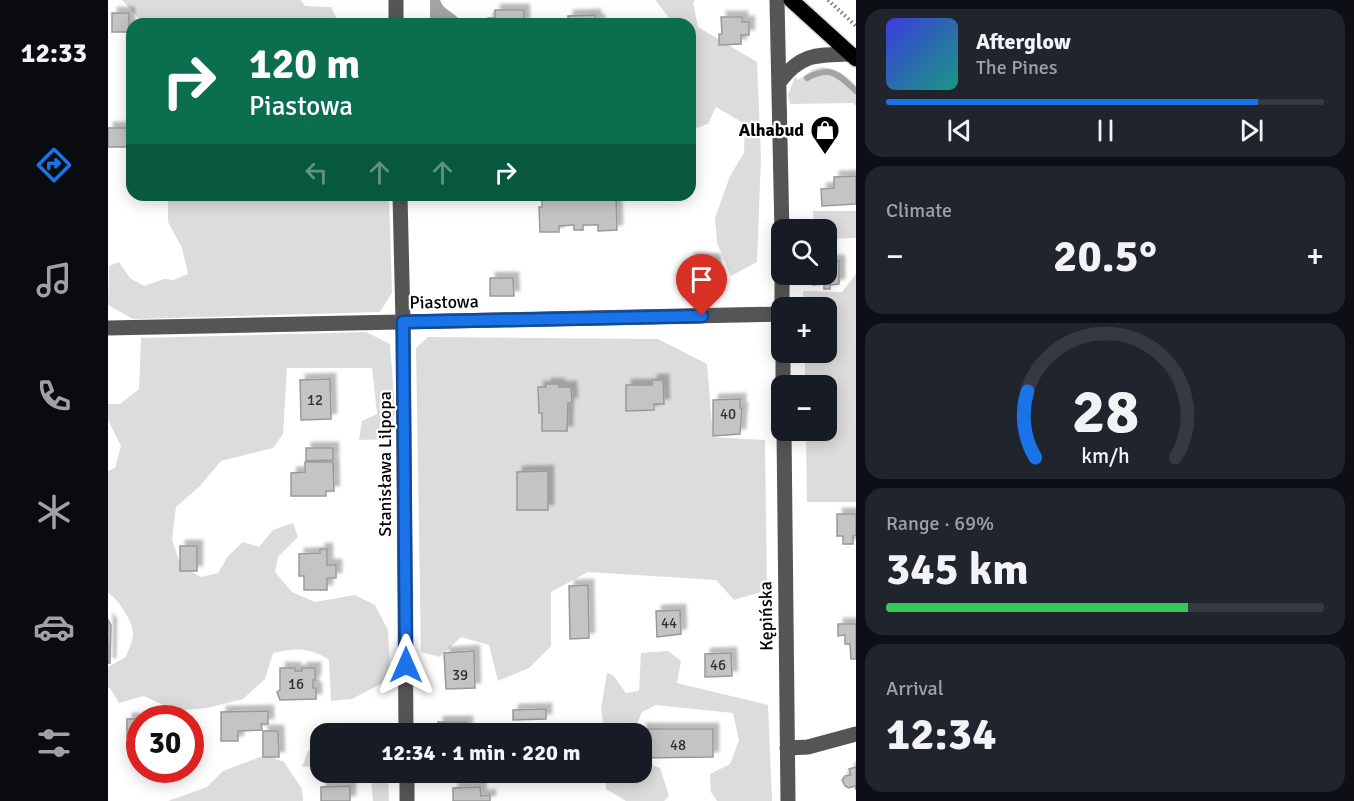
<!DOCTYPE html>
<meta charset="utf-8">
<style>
body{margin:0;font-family:Signika,sans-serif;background:#20242c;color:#f1f3f6;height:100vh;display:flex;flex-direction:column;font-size:22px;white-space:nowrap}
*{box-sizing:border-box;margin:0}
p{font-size:20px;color:#9ea1a6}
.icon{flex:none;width:33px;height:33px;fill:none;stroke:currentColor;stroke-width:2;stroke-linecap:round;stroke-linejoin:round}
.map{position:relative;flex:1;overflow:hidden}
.sheet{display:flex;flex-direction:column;gap:9px;padding:9px;background:#0d0f14;width:498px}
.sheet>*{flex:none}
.hud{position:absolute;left:18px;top:18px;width:570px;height:183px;border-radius:18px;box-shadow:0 3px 15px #0003;background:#0b6e4f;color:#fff;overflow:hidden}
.controls{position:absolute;left:663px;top:219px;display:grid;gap:12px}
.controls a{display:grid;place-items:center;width:66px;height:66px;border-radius:12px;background:#171b24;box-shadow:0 3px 15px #0003;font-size:30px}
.speed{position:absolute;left:18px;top:705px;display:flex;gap:12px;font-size:30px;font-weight:700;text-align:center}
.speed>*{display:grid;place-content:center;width:78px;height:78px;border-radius:50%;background:#171b24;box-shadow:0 3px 15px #0003;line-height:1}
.speed .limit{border:9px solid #d22;background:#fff;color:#111}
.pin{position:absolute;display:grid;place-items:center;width:51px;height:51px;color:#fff;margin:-62px -26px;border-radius:50% 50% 50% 0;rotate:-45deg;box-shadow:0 0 6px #0007}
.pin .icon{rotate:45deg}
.me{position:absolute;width:66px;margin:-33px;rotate:0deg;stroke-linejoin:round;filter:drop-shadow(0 0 4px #0008)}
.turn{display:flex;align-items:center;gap:21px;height:126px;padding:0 24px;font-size:27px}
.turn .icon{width:78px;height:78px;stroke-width:2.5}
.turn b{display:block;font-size:42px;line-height:51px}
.lanes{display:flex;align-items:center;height:57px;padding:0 24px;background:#0003;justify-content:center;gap:30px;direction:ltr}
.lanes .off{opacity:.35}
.big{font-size:45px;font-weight:700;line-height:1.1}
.sheet .tile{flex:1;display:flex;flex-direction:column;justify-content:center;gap:9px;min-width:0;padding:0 21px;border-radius:18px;background:#20242c}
.sheet .dial{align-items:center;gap:0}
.dial svg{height:156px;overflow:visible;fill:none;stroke:#363941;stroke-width:7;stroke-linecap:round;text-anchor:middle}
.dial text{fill:#f1f3f6;stroke:none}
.song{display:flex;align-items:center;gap:18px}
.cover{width:72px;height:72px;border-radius:9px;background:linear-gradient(135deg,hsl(240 70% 55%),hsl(170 70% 35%))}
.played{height:6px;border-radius:3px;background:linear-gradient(90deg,#1a73e8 85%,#363941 85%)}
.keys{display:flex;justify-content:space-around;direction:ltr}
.heat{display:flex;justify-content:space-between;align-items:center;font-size:33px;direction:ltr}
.charge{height:9px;border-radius:4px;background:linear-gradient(90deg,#34c759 69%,#363941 0)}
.trip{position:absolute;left:202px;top:723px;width:342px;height:60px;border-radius:18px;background:#171b24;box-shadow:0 3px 15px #0003;font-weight:700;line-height:60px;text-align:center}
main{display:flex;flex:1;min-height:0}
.menu{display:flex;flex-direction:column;width:108px;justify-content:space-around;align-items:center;background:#090b0e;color:#9ea1a6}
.menu .icon{width:42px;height:42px}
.menu .current{color:#1a73e8}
.menu b{font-size:27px;color:#f1f3f6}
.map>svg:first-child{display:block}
.green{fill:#dcdcdc}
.water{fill:#a3a3a3}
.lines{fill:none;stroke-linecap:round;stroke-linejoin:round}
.stream{stroke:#a3a3a3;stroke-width:6}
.building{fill:#c4c4c4;stroke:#999;stroke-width:1.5;filter:url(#shadow)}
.major-casing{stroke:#dbdbdb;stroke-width:18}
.path{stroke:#777;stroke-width:4;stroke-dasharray:1.5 3;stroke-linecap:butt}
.minor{stroke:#555;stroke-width:15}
.major{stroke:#000;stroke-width:15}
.route-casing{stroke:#114b97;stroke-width:15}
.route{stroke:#1a73e8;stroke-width:10}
.labels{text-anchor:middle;stroke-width:4.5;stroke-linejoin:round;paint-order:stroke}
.number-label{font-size:15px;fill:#313131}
.poi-label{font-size:18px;font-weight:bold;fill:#000;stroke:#fff;text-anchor:end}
.street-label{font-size:18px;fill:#000;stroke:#fff}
</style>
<main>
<nav class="menu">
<b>12:33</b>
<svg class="icon current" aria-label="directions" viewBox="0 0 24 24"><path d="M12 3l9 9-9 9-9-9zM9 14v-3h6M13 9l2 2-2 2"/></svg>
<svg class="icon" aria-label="music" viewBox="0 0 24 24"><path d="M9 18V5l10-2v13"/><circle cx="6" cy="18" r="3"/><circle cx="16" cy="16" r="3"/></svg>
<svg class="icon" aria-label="phone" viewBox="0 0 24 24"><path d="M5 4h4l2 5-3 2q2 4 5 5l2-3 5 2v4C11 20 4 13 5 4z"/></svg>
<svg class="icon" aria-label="climate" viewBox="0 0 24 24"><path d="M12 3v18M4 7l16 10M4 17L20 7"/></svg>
<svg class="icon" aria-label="car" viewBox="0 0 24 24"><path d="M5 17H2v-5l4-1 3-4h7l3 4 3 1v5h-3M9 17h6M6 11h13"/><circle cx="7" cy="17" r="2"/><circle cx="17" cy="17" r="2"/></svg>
<svg class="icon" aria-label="filters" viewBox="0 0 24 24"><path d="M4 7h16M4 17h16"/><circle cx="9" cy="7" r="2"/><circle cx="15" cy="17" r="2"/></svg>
</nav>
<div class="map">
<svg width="748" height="801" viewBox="0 0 748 801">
<defs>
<filter id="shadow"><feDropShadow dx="5.5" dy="-5.5" stdDeviation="1.5" flood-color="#0004"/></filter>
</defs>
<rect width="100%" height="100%" fill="#fff"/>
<g class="green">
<polygon points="14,0 193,0 197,6 223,7 231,24 36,24"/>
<polygon points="547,0 587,0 585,3 590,27 649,62 653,157 649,262 623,276 609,243 607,218 622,176 636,153 637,124 608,107 600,124 588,128 584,112 586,90 582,90 582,24 562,24 563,20"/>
<path d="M714,67C729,68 738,75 748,86V106L745,103L682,104L680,95L687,77L690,80L706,69Z"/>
<polygon points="60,195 281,195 284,293 272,312 25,319 0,305 1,266 11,262 22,278 36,286 56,279 65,280 80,274 74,248 60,222"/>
<polygon points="705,211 748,211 748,238 719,239 718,230 706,229"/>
<polygon points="748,274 748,502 699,502 698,431 718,430 718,386 697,385 697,353 718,352 718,308 696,307 695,291 734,292"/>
<path d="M258,332L282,344L287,411L281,439L251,440L254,421L269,414L264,368H179L175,434L165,448L113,461L91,487L68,507L64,540L73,566L93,577L110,573L120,556L135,542L151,547L165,530L185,523L190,537L170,557L167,572L184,592L207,602L247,595L267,605L280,630L282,667L273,684L244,699L223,701L221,660C201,647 187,648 165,653L157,679L135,699L99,708L68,711L36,696L11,703L2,688H0V667L18,657C20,650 25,641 25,634C25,622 10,598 0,593V471L7,468L13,446L0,420V404H12L31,389L33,338Z"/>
<polygon points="320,337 550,339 599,364 605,437 657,440 659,590 626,600 608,580 480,572 443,592 443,646 421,668 390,681 381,645 353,637 332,657 313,652 308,348"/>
<polygon points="560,651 573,661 569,683 660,705 664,801 609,801 603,792 602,774 622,764 631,740 625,713 548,705 534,712 525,733 497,733 493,709 499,673 505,675 518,693 531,691 533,653"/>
<polygon points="213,748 213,766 194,767 200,751"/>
<polygon points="157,755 176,762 194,789 195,801 60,801 99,787 115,771"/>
<polygon points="534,761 552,768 561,796 556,801 518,801 498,789 498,773 534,772"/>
<polygon points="252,773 280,773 281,801 265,801 263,779"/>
</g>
<path class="water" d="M322,0H332C336,12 349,12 354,24H322Z"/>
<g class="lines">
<path class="stream" d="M699,78C723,65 731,75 748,91"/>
</g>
<g class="building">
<polygon points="387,10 416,10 416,24 380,24 380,18 387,18"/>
<rect x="4" y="13" width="17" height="19"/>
<polygon points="487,15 487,20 491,20 491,24 460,24 460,16"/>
<polygon points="613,17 634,17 634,22 641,22 641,35 633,35 633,44 611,45 611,34 614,34"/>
<rect x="0" y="128" width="24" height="19"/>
<polygon points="748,176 748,204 714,206 713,189 726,188 726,177"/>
<polygon points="434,195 508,195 509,230 490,231 490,225 475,225 475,230 466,230 466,225 451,226 451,232 432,232 431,207 434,207"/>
<polygon points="581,259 607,260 607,282 581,282"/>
<polygon points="718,261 731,261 731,284 722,285 722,289 716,289 716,284 705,285 705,274 718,274"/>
<polygon points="382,278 405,278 406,296 382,296"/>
<polygon points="222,379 223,419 193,420 192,380"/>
<polygon points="544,380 555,380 556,404 546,404 546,410 518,411 518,385 544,385"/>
<polygon points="438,384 451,384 451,387 463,387 464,403 460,403 459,431 434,431 434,413 431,413 430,387 438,387"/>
<polygon points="632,399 632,408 634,408 632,434 605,436 605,400"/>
<polygon points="198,448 225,448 225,460 198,461"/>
<polygon points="197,462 225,462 226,491 218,491 218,496 183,496 183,473 197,472"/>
<polygon points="440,471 440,510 409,510 409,472"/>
<polygon points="729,514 748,514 748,535 745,536 745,544 735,544 735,536 729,536"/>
<rect x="72" y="546" width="17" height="25"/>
<polygon points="212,549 219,549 219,565 228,565 228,578 219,578 219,590 196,590 196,576 191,576 191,554 212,553"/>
<polygon points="480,585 481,638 462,639 461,586"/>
<polygon points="572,610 573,634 549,637 548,611"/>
<polygon points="0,620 3,625 2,663 0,663"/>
<polygon points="730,624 748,624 748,659 743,659 742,644 737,644 737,635 730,636"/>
<polygon points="366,651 367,688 338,689 336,653"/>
<polygon points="623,653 624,676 597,677 597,654"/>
<polygon points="172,668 187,668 187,671 194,671 194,668 207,668 207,680 205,680 205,688 208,688 208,699 172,700 169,692 172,690"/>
<polygon points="438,709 438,719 405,720 405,710"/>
<polygon points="160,711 160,724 153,724 154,730 130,731 130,741 113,741 113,712"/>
<rect x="19" y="719" width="13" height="18"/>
<rect x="330" y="722" width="29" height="12"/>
<polygon points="533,729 605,729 605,757 534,758"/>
<polygon points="155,731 170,731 171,757 155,757"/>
<polygon points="748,767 748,790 747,786 741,788 737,786 734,780 737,776 743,775 741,769"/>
<polygon points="242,786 242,801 213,801 213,787"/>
<polygon points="372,787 373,796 382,795 382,801 345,801 345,788"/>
</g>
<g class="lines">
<g class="major-casing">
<polyline id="major" points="683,0 748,59"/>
</g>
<polyline class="path" points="720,0 748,26"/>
<g class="minor">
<polyline points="288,0 288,24"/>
<polyline points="669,0 674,233"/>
<path d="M672,81C694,53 709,55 743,54"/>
<polyline points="292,195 295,322 298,734"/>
<polyline points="674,274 674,308"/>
<polyline points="0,328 674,314"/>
<polyline points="675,352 675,386"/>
<polyline points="676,430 680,801"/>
<polyline points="679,748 700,747 748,734"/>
<polyline points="299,772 299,801"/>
</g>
<use href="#major" class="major"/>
</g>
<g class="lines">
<g class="route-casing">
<polyline id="route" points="298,665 295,322 594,316"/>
</g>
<use href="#route" class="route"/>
</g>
<defs>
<g id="shop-pin" transform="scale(1.5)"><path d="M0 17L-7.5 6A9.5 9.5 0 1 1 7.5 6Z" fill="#000" stroke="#fff"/><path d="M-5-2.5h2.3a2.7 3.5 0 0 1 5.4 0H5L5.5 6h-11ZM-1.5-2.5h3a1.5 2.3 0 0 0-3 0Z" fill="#fff"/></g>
</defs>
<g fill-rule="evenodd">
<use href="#shop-pin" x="717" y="130"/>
</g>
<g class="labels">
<g class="number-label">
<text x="207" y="405">12</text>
<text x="620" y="419">40</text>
<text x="561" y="628">44</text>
<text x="610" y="670">46</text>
<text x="352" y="680">39</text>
<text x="188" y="689">16</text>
<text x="570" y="750">48</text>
</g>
<g class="poi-label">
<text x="696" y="136">Alhabud</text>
</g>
<g class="street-label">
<text transform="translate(336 302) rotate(-1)" y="6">Piastowa</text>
<text transform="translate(277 464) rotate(-90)" y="6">Stanisława Lilpopa</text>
<text transform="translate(658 616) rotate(-91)" y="6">Kępińska</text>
</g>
</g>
</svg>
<div class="controls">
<a><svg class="icon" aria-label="search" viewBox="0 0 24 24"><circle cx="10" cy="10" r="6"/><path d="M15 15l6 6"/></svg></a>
<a>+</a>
<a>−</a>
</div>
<div class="speed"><div class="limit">30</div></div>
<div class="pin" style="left:594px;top:316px;background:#d93025"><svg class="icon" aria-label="arrive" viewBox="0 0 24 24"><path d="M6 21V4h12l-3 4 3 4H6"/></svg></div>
<svg class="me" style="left:298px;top:665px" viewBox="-20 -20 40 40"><path d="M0-17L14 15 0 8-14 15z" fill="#1a73e8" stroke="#fff" stroke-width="4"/></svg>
<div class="trip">12:34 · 1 min · 220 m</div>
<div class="hud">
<div class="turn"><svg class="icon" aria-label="right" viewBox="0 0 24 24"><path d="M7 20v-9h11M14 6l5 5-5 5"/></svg><div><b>120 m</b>Piastowa</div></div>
<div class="lanes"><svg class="icon off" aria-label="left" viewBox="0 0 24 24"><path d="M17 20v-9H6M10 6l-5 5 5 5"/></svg><svg class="icon off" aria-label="ahead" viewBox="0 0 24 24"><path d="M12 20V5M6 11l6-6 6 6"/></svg><svg class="icon off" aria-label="ahead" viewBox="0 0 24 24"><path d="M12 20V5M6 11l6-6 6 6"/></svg><svg class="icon" aria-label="right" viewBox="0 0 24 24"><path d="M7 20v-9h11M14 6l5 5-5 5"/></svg></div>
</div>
</div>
<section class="sheet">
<div class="tile">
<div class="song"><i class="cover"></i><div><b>Afterglow</b><p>The Pines</p></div></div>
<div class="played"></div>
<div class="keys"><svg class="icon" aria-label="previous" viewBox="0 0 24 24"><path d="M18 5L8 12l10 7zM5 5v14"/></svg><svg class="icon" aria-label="pause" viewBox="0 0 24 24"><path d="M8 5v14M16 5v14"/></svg><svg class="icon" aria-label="next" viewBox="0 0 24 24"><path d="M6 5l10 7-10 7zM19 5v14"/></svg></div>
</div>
<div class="tile"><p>Climate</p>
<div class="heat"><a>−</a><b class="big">20.5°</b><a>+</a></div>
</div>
<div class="tile dial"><svg viewBox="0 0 100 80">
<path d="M14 69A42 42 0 1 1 86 69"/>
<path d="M14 69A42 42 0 0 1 10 35" stroke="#1a73e8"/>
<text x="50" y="56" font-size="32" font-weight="700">28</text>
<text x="50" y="72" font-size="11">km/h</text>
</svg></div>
<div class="tile"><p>Range · 69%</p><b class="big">345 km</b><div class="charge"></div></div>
<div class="tile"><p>Arrival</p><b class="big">12:34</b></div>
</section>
</main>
